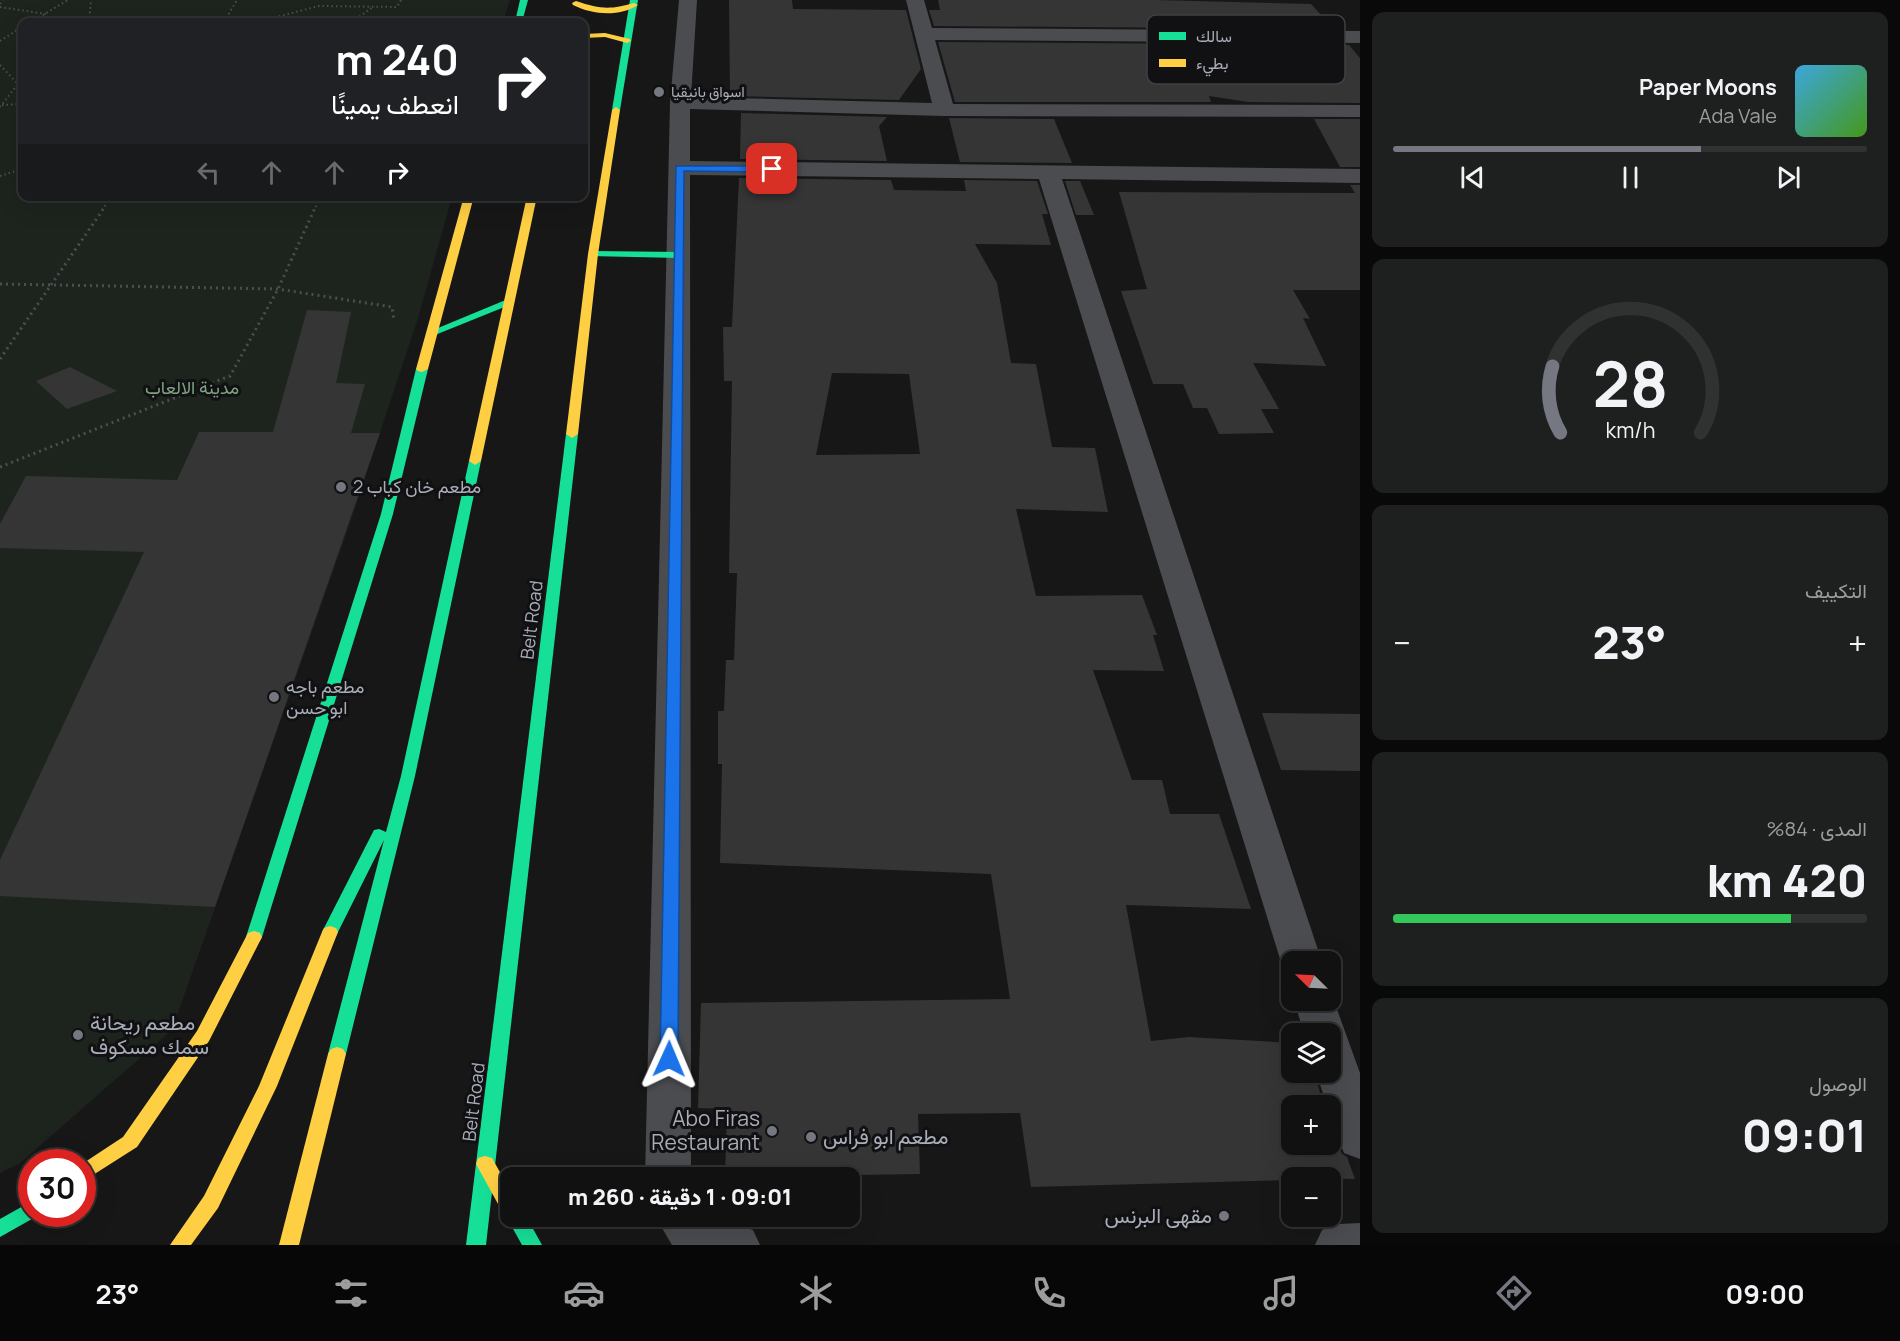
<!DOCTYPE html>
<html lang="ar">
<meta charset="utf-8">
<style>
body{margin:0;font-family:Manrope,Vazirmatn,sans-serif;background:#1e1f1f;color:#f1f3f6;direction:rtl;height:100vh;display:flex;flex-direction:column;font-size:22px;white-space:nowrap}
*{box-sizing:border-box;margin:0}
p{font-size:20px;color:#9c9d9f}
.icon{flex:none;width:33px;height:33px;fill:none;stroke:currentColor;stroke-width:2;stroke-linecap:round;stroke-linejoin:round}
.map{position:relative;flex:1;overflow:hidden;direction:ltr}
.panel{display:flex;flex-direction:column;gap:12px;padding:12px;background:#090909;width:540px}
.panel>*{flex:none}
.guide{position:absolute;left:18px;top:18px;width:570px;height:183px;border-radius:12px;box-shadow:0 6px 24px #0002,0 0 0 2px #303131;direction:rtl;background:#202124;color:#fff;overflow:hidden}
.needle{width:39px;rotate:294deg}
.controls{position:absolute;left:1281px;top:951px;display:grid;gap:12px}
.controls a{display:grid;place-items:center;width:60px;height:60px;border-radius:12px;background:#111;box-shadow:0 6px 24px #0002,0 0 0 2px #303131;font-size:30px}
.speed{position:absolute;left:18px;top:1149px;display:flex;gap:12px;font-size:30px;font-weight:700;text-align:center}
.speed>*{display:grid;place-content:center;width:78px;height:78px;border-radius:50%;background:#111;box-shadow:0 6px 24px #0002,0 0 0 2px #303131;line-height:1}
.speed .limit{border:9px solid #d22;background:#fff;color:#111}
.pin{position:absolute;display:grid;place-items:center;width:51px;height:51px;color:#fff;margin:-26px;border-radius:12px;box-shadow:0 3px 9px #0006}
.me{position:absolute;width:66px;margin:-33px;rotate:1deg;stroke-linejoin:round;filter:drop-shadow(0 0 4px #0008)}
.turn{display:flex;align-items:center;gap:21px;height:126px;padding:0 30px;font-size:27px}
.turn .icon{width:78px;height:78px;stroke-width:2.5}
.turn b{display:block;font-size:42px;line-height:51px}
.lanes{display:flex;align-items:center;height:57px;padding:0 30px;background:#0003;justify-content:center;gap:30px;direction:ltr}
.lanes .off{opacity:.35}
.big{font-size:45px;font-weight:800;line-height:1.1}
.panel .widget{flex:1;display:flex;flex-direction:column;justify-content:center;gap:9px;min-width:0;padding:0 21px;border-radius:12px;background:#1e1f1f}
.panel .dial{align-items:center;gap:0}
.dial svg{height:156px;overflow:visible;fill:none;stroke:#303131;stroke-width:7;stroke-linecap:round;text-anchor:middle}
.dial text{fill:#f1f3f6;stroke:none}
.song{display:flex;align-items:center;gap:18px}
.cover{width:72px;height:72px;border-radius:9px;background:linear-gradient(135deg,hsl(200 70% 55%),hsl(100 70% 35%))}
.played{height:6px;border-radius:3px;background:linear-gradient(90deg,#757880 65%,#303131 65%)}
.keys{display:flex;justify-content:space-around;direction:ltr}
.heat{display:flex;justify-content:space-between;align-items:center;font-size:33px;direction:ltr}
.charge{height:9px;border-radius:4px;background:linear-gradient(90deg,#34c759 84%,#303131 0)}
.trip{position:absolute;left:500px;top:1167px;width:360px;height:60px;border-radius:12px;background:#111;box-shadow:0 6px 24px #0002,0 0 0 2px #303131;font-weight:800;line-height:60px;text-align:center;direction:rtl}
.menu{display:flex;height:96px;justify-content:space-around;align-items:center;background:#070707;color:#9c9d9f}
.menu .icon{width:42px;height:42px}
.menu .current{color:#757880}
.menu b{font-size:27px;color:#f1f3f6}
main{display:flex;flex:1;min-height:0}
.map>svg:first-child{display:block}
.green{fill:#1d241e}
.building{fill:#353536;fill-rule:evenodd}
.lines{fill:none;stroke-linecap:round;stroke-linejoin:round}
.path-far1{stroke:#4d4e52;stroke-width:2;stroke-dasharray:1.5 3;stroke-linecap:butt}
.path{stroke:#4d4e52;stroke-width:3;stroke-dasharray:2 4;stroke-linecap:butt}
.street{fill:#4b4c50;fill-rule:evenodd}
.fast{fill:#16e098;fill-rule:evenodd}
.slow{fill:#ffcf43;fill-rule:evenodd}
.route{fill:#1a73e8;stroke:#114b97;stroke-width:1.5}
.poi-dot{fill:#757880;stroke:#111113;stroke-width:2}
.labels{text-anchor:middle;stroke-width:6;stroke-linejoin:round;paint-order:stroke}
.far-poi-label{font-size:15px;fill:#a8adb8;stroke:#111113;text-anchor:start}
.park-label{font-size:18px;fill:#7fa381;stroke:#111113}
.poi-label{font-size:18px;fill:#a8adb8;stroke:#111113;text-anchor:start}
.street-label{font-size:18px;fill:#a8adb8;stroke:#111113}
.near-poi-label{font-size:21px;fill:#a8adb8;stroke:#111113;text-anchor:start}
.key{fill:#111113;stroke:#3e4045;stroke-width:1.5}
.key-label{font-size:16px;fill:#a8adb8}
</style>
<main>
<section class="panel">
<div class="widget">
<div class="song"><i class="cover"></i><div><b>Paper Moons</b><p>Ada Vale</p></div></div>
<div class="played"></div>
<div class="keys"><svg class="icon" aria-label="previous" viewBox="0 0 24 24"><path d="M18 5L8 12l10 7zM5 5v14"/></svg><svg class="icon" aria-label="pause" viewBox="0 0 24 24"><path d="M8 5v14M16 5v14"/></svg><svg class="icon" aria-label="next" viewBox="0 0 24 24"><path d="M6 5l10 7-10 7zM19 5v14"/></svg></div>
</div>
<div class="widget dial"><svg viewBox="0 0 100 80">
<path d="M14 69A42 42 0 1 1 86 69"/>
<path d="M14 69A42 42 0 0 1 10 35" stroke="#757880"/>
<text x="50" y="56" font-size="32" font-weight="700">28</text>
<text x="50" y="72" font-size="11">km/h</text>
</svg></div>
<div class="widget"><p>التكييف</p>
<div class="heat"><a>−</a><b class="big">23°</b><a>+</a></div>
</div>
<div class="widget"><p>المدى · 84%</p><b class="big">420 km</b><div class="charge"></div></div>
<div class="widget"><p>الوصول</p><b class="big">09:01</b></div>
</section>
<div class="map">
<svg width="1360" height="1245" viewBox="0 0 1360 1245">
<rect width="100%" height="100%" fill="#171717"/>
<polygon class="green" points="0,0 510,0 503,22 22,22 22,196 452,197 418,318 349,526 172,1030 19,1164 0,1173"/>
<g class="building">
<polygon points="729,0 792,0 793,9 906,10 921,69 899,100 730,96"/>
<polygon points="938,0 1156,0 1311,4 1334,29 934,26 929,10 940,10"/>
<polygon points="938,42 1349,45 1360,58 1360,103 1248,102 1209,96 1211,102 955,102"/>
<polygon points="741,113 887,117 879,126 887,161 740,159"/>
<polygon points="949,118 1054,119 1072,163 960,162"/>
<polygon points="1314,119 1360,119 1360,167 1340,167"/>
<path d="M739,178L891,180L894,190L966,191L964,180L1037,181L1048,214H1042L1051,245L975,244L997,283L1011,363L1036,364L1052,447L1095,448L1108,512L1016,509L1036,596L1142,595L1157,635H1153L1164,671L1093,670L1132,780H1162L1170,814H1219L1251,909L1126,905L1151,1041L1189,1037L1292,1043V1072H1314L1324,1106H1292V1144H1330V1125L1342,1154L1347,1157L1355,1179L1292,1178V1180L1031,1187L1020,1113L918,1114L920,1174L725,1177L727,1109L698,1108L701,1003L1010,999L991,874L720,863L722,764H718V711H724L726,660H734L737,573H729L732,381H724L723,327H732ZM832,373L909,374L920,454L816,455Z"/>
<polygon points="1065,181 1080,181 1094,215 1076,215"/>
<polygon points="1350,185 1360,185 1360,290 1293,290 1310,319 1303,318 1326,366 1253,363 1279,409 1261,409 1274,433 1219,434 1207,408 1193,408 1183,384 1153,384 1121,291 1147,289 1119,192 1355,193"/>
<polygon points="307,310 351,312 336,383 365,384 351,433 380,433 215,907 0,896 0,860 144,552 0,548 0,524 26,476 177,480 199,432 273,432"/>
<polygon points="70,367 117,391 67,409 36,381"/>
<polygon points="1262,713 1360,714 1360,771 1281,770"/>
</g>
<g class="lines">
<g class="path-far1">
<polyline points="0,4 3,0"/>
<polyline points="0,7 46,14"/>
<polyline points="31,22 68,0"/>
<polyline points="89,22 91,0"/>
<polyline points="224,22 237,0"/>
<polyline points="257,22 319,6 397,7 401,0"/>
<polyline points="352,22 373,7"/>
<polyline points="0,41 22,27"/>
<polyline points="0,65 18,84 0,107"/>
<polyline points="2,105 22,104"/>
<polyline points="0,176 22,169"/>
<polyline points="313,196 319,200 314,210"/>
<polyline points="102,210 112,196"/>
</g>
<g class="path">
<polyline points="0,284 278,289 392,307 394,321"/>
<polyline points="0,359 104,208"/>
<polyline points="0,467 230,376 278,289 315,208"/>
</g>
<g class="street">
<polygon points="679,0 697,0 691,97 932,103 906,0 924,0 932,28 1360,31 1360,43 935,40 953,104 1360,105 1360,117 944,116 690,109 690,161 1360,169 1360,183 1062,179 1322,962 1292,962 1292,974 1287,973 1281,962 1039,179 690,175 691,1178 645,1178 670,103"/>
<polygon points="1330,990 1360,1073 1360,1159 1344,1153 1330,1118 1330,1106 1327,1106 1316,1072 1330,1072 1330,1034 1304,1034 1294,1000 1330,1000"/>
<path d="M655,1216C693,1216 716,1217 753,1230L760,1245H672Z"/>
<polygon points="1360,1223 1360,1245 1315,1245 1322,1230 1339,1224"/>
</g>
<g class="fast">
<polygon points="520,0 528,0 522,22 515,22"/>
<polygon points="630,0 638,0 620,110 616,113 612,110"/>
<polygon points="593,251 679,252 684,255 679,258 589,256 589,252"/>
<polygon points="508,299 512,300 512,304 435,335 431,336 426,333"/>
<polygon points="422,366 428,369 393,514 262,937 260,941 254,943 248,941 246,937 381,514 416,369"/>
<polygon points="572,430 578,434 486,1245 466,1245 566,434"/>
<polygon points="475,457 481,461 415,776 346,1054 343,1059 337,1061 331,1059 328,1054 384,840 336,936 330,938 324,936 322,932 374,830 379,829 386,832 401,776 469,461"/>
<polygon points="32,1201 32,1214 39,1215 0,1237 0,1219"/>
<polygon points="509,1210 510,1216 526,1216 542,1245 522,1245 506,1216"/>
</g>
<g class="slow">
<path d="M576,1C600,9 610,10 634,3L638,5C619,17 593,15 573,5L572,3Z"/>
<polygon points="605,33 630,39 631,41 627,43 605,37 584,38 584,34"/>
<polygon points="616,107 620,110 598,254 578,434 572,438 566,434 588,254 612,110"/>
<polygon points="464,196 474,196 428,369 422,372 418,371 416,369"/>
<polygon points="527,196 537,196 481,461 475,465 469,461"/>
<polygon points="330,926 336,928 338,932 277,1086 218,1208 191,1245 170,1245 204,1196 259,1086 322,932 324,928"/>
<polygon points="254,931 260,933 262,937 209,1041 137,1147 82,1182 82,1164 123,1137 197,1031 248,933"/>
<polygon points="337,1047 343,1049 346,1054 299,1245 279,1245 328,1054 331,1049"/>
<polygon points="485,1156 492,1158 510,1190 510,1215 503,1213 476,1164 478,1158"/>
</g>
</g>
<polygon class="route" points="676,166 772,166 776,169 772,172 684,171 678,1059 676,1064 669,1066 663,1064 660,1059"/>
<g class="poi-dot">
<circle cx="659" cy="92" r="6"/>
<circle cx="341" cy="487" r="6"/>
<circle cx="274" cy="697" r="6"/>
<circle cx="78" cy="1035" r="6"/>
<circle cx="772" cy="1131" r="6"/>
<circle cx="811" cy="1137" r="6"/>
<circle cx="1224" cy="1216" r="6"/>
</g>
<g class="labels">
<g class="far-poi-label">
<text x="671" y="97">اسواق بانيقيا</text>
</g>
<g class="park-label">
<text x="192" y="394">مدينة الالعاب</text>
</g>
<g class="poi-label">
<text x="353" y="493">مطعم خان كباب 2</text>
<text x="286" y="693">مطعم باجه<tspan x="286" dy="21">ابو حسن</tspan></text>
</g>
<g class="street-label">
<text transform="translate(532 620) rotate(-83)" y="6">Belt Road</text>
<text transform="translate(474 1102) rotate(-83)" y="6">Belt Road</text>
</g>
<g class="near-poi-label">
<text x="90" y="1030">مطعم ريحانة<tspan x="90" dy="24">سمك مسكوف</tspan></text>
<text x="760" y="1126" text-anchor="end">Abo Firas<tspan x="760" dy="24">Restaurant</tspan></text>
<text x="823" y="1144">مطعم ابو فراس</text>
<text x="1212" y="1223" text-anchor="end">مقهى البرنس</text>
</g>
</g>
<rect x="1147" y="15" width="198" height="69" rx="9" class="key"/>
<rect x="1159" y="32" width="27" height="8" fill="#16e098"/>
<rect x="1159" y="59" width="27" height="8" fill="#ffcf43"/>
<g class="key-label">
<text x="1196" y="42">سالك</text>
<text x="1196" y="69">بطيء</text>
</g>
</svg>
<div class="controls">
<a><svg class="needle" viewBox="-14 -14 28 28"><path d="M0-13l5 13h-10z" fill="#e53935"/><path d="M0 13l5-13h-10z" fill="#9c9d9f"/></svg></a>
<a><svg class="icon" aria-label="layers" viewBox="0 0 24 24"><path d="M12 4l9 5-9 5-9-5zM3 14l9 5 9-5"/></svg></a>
<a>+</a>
<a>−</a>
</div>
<div class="speed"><div class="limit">30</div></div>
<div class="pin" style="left:772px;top:169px;background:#d93025"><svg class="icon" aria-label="arrive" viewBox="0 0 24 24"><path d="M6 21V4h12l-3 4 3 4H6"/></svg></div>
<svg class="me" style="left:669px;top:1059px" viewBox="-20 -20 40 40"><path d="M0-17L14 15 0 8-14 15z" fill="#1a73e8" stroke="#fff" stroke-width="4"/></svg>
<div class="trip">09:01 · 1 دقيقة · 260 m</div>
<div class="guide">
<div class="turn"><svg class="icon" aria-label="right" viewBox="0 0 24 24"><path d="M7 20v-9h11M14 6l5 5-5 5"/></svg><div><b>240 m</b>انعطف يمينًا</div></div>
<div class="lanes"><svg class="icon off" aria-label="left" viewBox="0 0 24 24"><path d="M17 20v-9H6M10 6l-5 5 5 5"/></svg><svg class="icon off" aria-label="ahead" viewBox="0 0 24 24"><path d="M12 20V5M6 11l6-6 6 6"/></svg><svg class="icon off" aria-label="ahead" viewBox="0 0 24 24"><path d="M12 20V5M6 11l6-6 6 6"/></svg><svg class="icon" aria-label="right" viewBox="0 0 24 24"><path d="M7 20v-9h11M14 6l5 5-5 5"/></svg></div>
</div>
</div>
</main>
<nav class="menu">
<b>09:00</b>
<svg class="icon current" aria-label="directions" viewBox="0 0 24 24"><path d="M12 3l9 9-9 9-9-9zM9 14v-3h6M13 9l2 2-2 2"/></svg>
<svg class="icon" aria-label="music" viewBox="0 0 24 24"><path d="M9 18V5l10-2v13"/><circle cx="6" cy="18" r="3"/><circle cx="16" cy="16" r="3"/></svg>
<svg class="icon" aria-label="phone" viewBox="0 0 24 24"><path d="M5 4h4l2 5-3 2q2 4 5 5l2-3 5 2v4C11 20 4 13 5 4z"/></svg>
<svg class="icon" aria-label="climate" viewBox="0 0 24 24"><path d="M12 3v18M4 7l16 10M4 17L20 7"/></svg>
<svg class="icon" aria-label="car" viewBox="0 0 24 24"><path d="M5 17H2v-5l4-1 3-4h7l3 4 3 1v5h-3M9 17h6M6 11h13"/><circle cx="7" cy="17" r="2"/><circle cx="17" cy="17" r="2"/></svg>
<svg class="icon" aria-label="filters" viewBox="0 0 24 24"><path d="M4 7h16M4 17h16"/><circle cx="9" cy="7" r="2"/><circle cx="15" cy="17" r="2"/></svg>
<b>23°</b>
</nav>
